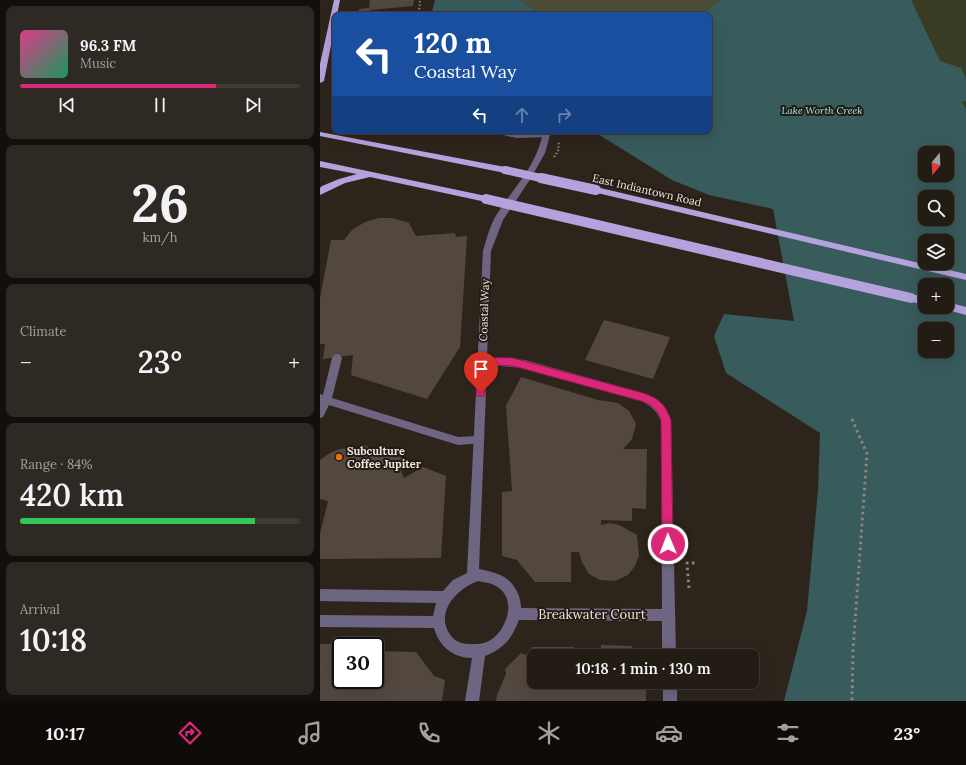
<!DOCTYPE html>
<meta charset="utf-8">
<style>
body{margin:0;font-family:Lora,serif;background:#2e2922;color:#f1f3f6;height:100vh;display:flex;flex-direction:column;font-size:15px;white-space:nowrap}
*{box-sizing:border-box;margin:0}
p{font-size:13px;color:#a2a1a0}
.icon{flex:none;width:22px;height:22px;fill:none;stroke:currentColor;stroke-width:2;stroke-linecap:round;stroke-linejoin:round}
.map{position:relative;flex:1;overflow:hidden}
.side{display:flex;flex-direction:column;gap:6px;padding:6px;background:#130f0c;width:320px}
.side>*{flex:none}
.top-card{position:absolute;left:12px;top:12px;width:380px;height:122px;border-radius:8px;box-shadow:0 4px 16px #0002,0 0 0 1px #3f3a34;background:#1a4fa0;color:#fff;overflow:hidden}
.needle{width:26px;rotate:198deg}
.buttons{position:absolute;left:598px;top:146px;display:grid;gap:8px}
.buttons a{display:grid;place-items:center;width:36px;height:36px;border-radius:8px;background:#221c15;box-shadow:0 4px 16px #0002,0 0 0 1px #3f3a34;font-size:20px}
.speed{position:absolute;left:12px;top:637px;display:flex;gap:8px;font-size:20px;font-weight:700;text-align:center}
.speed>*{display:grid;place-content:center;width:52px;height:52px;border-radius:50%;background:#221c15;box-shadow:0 4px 16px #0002,0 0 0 1px #3f3a34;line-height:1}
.speed .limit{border:2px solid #111;border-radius:6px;background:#fff;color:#111}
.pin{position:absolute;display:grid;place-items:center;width:34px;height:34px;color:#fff;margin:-41px -17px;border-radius:50% 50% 50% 0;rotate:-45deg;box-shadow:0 0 4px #0007}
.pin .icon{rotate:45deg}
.me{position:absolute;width:44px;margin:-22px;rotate:359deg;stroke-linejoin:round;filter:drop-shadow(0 0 3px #0008)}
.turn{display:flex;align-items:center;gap:14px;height:84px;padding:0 16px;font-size:18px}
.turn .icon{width:52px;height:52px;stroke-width:2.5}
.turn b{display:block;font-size:28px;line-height:34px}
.lanes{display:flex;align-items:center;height:38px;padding:0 16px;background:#0003;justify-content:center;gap:20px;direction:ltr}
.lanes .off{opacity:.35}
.big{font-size:30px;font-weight:600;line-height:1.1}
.side .tile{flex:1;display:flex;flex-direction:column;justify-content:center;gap:6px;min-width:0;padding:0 14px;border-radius:8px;background:#2e2922}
.side .dial{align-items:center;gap:0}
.dial b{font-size:52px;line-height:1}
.song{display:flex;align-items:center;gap:12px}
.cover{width:48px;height:48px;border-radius:6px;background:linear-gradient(135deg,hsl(330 70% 55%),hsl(150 70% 35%))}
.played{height:4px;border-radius:2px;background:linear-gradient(90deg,#db2777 70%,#3f3a34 70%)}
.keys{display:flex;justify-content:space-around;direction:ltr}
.heat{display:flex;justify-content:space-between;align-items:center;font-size:22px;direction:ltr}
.charge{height:6px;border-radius:3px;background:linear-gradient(90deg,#34c759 84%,#3f3a34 0)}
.trip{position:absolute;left:207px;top:649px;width:232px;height:40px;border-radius:8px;background:#221c15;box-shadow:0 4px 16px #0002,0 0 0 1px #3f3a34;font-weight:600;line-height:40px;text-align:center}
.menu{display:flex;height:64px;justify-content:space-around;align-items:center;background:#0e0b08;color:#a2a1a0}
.menu .icon{width:28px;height:28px}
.menu .on{color:#db2777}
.menu b{font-size:18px;color:#f1f3f6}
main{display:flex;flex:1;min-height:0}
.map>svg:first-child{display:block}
.green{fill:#393c25}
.forest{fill:#4b4e34}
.water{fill:#385b5c;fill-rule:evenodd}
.building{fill:#53483f}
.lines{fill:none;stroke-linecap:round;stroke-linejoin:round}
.path-far1{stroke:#8c857d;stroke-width:2;stroke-dasharray:1.5 2;stroke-linecap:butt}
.path{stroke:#8c857d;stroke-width:3;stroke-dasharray:2.5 3.5;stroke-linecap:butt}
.service{fill:#6d6581;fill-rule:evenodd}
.minor{fill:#6d6581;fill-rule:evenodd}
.primary{fill:#b4a2dd;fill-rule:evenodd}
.primary-bridge-far1{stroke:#b4a2dd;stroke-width:8}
.primary-bridge{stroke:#b4a2dd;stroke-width:10}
.route{fill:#db2777;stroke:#8e194d}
.food-dot{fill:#e8710a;stroke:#241c13;stroke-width:1.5}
.labels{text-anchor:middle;stroke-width:4;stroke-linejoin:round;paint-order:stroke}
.far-water-label{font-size:10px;font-style:italic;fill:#9ee5e7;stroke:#241c13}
.street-label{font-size:11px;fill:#ede7e1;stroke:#241c13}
.poi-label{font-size:11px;font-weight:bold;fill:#ede7e1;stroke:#241c13;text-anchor:start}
.near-street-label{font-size:13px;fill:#ede7e1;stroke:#241c13}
</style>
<main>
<section class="side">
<div class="tile">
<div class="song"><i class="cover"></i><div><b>96.3 FM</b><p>Music</p></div></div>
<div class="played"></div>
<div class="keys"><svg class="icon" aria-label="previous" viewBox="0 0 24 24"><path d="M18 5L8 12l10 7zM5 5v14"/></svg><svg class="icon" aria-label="pause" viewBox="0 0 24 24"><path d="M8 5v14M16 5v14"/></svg><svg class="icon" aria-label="next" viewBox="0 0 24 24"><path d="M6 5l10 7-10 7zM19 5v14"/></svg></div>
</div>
<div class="tile dial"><b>26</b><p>km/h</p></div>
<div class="tile"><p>Climate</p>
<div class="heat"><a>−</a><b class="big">23°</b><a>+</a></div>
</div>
<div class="tile"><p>Range · 84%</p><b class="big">420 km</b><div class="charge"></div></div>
<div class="tile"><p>Arrival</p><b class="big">10:18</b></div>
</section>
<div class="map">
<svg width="646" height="701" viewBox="0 0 646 701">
<rect width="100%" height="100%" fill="#2d251c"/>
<polygon class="green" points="586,0 646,0 646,117"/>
<polygon class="forest" points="201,0 401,0 380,15 222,15"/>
<g class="water">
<polygon points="115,0 201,0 222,15 111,15"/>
<path d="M401,0H591L620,61L641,68L646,78V101L642,102L646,109V701H464L487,611L498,490L500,433L406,373L394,336L404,314L474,321L453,209L389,195L352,180L273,131H389V15H380ZM605,153H627V175H605ZM605,197H627V219H605ZM605,241H627V263H605ZM605,285H627V307H605ZM605,329H627V351H605Z"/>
</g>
<g class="building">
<polygon points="50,0 94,0 93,6 50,10 50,14 38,15 39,9 49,8"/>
<polygon points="59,218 72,218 89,223 96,236 135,233 136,237 147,236 140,347 107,399 31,375 33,355 3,359 5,344 0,344 0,298 11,240 24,240 32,230 45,222"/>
<polygon points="284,320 350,337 333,379 265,360"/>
<polygon points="201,377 278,400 298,403 309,411 316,424 312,439 303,449 327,449 326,509 312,508 312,521 281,520 281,525 290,523 299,525 317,535 319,555 315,566 308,575 295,581 280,580 269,574 262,562 259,552 251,552 251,582 215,582 197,560 182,556 182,492 192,491 186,406"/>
<polygon points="43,445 86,459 80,468 84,478 103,467 126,476 121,558 0,559 0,534 8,501 0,499 0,460 10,453 19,449 30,448 40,451"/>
<polygon points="0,644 18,644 21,649 21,680 55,680 55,651 96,652 114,676 125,680 122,701 0,701"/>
<polygon points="281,645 312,646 312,656 214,656 214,682 326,682 326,701 176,701 177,695 186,674 185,669 201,653 206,655 211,653 212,647 254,647 254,652 281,652"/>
</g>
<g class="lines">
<g class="path-far1">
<polyline points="99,13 100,0"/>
<polyline points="234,157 238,151 239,141"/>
</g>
<g class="path">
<polyline points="532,419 547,454 533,650 532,701"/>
<polyline points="369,588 367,563 377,563"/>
</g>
<g class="service">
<polygon points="81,11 90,15 68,15 69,14"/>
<polygon points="172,131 185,131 197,134 227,133 231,135 227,137 197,138 173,133"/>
<polygon points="17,354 20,355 22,358 12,398 138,437 159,436 162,437 164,440 162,443 138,445 9,405 3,417 0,418 0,394 3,395 12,358 14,355"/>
</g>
<g class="minor">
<path d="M223,131H231L225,153L211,178L183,220L171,251L167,357L205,360L323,393C338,398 346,406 351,421L356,656H342V621L199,620C191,640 184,648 165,656L159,701H145L152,658C133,658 119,646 114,628L0,627V615L113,616L116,603L0,601V589L123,591L133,580L147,573L163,251C166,240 169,229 174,219C191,190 218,166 223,131ZM167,365L205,368L321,401C330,405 337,411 341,421L342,609L201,608C201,603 200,600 199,596C191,576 178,573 159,569ZM158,581C163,582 171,583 176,586C197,598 188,627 172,639C165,644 159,644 151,644C144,644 137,643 132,637C113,614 136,589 158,581Z"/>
<rect x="343" y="682" width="14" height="19"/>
</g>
<g class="primary">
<polygon points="14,0 20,0 17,15 15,15 15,25 4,81 0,83 0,64"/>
<polygon points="0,132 185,167 189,170 185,173 0,136"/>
<polygon points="0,161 166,196 170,199 166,202 50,177 25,183 0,195 0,188 2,186 19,179 37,174 0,167"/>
<polygon points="276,187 646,274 646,280 273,192 272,190"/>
<polygon points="591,294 605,297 605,305 588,301 586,298 588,295"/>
<polygon points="627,302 646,307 646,315 624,309 623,307 627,307"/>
</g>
<polyline class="primary-bridge-far1" points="185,170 225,179"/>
<g class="primary-bridge">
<polyline points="221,178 276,190"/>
<polyline points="166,199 591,298"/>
</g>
</g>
<path class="route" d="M162,357L193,358L323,393C340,399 345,404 351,420L353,544L352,548L348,549L344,548L342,544L341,420C337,409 332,405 321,401L193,366L166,365L165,393L164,396H157L156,393L157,361L159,358Z"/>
<circle class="food-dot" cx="19" cy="457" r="4"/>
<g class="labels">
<g class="far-water-label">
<text x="502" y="114">Lake Worth Creek</text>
</g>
<g class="street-label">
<text transform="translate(327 190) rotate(13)" y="4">East Indiantown Road</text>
<text transform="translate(164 310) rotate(-88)" y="4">Coastal Way</text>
</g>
<g class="poi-label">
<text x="27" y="455">Subculture<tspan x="27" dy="13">Coffee Jupiter</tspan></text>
</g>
<g class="near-street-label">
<text x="272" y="619">Breakwater Court</text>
</g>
</g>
</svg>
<div class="buttons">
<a><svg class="needle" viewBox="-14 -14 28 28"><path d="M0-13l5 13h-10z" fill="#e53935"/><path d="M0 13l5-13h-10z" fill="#a2a1a0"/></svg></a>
<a><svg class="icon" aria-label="search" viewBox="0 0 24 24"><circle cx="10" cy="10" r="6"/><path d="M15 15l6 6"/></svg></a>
<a><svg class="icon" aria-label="layers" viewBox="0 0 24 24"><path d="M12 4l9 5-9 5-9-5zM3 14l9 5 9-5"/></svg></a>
<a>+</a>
<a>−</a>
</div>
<div class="speed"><div class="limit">30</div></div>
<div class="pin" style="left:161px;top:393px;background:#d93025"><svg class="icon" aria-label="arrive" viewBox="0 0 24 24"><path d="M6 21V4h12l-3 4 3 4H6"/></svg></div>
<svg class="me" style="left:348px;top:544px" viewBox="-20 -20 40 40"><circle r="17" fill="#db2777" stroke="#fff" stroke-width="3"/><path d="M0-11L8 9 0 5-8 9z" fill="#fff"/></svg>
<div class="trip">10:18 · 1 min · 130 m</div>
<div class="top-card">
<div class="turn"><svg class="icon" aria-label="left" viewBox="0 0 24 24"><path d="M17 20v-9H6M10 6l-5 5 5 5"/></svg><div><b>120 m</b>Coastal Way</div></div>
<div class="lanes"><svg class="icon" aria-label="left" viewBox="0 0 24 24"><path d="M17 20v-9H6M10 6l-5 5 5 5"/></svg><svg class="icon off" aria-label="ahead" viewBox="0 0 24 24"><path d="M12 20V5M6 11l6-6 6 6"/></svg><svg class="icon off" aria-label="right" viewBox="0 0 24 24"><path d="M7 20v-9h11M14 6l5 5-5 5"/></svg></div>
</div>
</div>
</main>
<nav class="menu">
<b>10:17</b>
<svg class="icon on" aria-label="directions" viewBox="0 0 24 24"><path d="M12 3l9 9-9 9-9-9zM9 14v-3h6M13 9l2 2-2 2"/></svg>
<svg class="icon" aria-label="music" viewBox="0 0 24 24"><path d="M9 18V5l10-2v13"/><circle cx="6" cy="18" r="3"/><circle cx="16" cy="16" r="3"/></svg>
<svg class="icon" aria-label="phone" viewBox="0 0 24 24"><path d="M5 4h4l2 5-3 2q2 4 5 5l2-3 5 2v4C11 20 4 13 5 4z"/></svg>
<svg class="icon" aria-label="climate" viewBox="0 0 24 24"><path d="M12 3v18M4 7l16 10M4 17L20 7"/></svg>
<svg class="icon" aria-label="car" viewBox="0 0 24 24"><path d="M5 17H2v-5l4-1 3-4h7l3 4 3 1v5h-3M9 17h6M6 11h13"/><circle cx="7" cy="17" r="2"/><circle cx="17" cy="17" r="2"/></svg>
<svg class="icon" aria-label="filters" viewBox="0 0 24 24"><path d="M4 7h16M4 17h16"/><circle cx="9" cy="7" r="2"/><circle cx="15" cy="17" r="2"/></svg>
<b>23°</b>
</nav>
